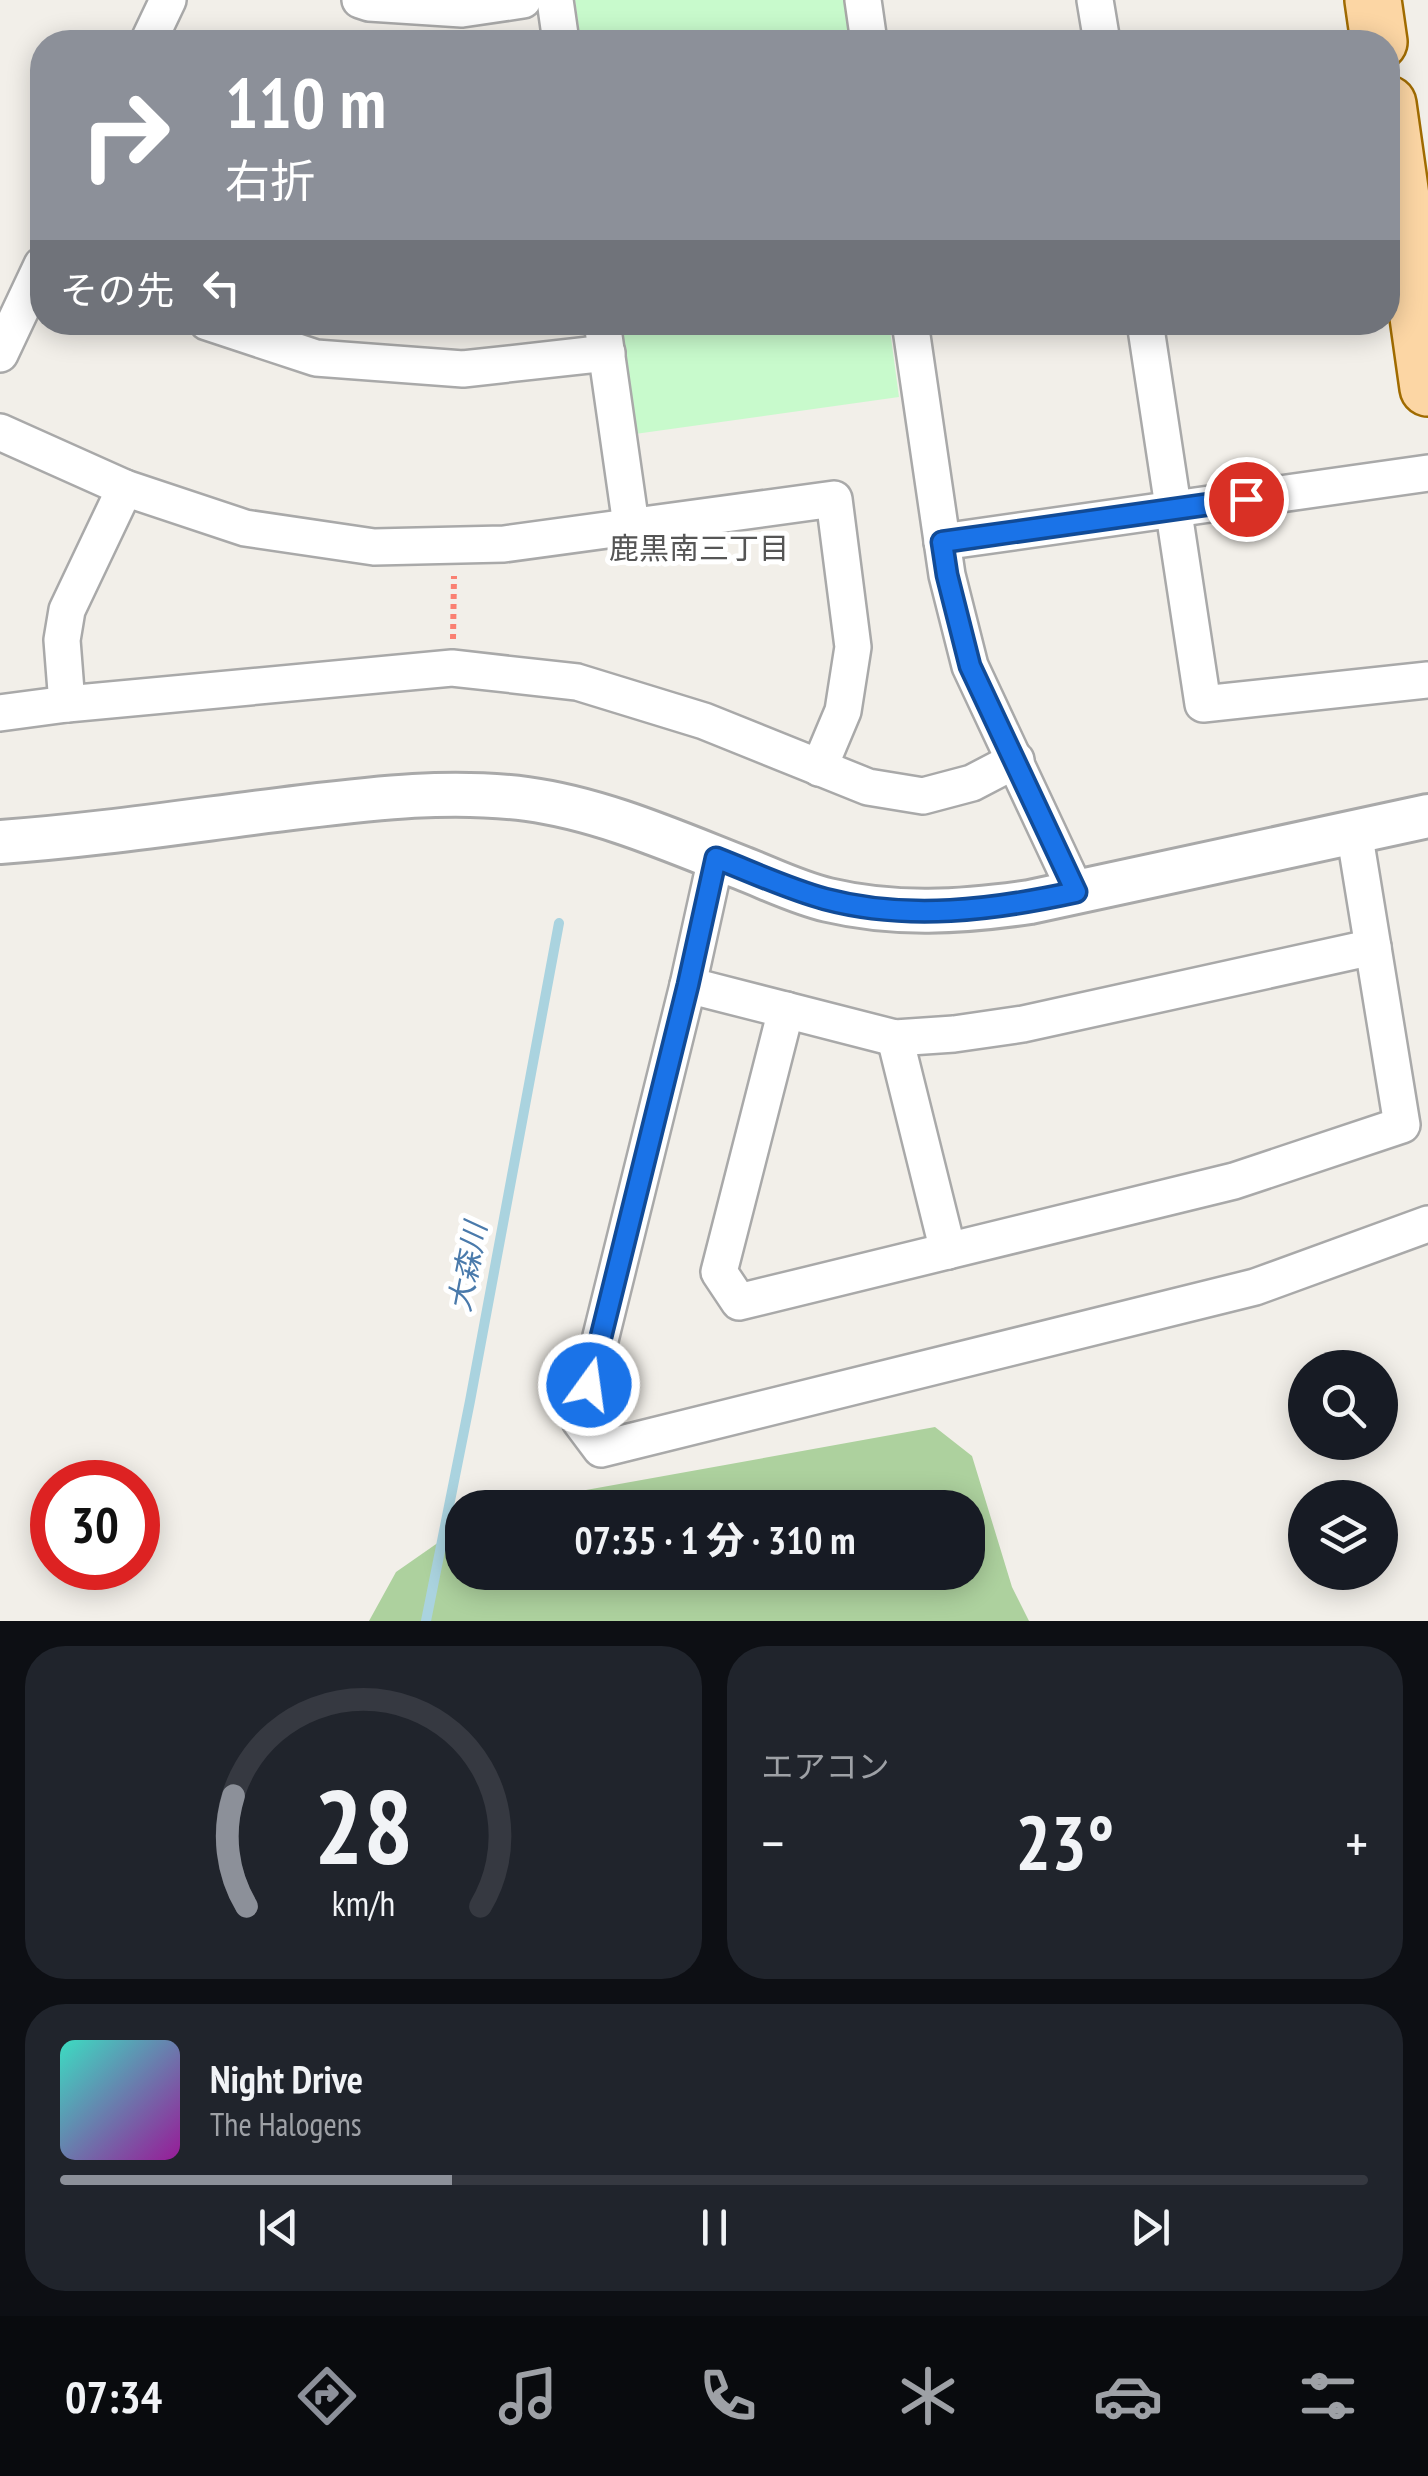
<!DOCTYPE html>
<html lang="ja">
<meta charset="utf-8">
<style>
body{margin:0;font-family:"PT Sans Narrow","Noto Sans JP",sans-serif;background:#20242c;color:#f1f3f6;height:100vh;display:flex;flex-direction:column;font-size:38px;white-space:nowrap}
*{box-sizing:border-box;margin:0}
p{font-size:32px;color:#9ea1a6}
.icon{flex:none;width:55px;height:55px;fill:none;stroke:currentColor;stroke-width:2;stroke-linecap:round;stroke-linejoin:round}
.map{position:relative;height:1621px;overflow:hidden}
.side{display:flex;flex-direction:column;gap:25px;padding:25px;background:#0d0f14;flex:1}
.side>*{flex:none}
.top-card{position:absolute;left:30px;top:30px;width:1370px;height:305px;border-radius:40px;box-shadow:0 5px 25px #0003;background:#8c9099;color:#fff;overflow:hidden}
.tools{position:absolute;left:1288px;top:1350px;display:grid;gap:20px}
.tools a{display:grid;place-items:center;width:110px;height:110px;border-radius:50%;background:#171b24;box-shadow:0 5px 25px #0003;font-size:50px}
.speed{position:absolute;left:30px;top:1460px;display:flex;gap:20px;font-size:50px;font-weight:700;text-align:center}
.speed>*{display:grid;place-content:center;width:130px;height:130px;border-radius:50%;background:#171b24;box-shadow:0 5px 25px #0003;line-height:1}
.speed .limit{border:15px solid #d22;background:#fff;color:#111}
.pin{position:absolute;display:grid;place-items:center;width:85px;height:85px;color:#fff;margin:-42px;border:5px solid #fff;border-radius:50%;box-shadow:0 2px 10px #0007}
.me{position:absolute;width:110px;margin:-55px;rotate:14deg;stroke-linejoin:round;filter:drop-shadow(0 0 8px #0008)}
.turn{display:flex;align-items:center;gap:35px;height:210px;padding:0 30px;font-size:45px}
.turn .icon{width:130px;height:130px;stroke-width:2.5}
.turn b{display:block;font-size:70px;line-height:85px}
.then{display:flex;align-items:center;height:95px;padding:0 30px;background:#0003;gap:20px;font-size:38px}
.big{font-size:75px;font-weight:800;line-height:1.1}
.side .widget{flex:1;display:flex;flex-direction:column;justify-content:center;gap:15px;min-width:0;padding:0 35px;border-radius:40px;background:#20242c}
.side .dial{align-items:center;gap:0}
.dial svg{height:260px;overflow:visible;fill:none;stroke:#363941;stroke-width:7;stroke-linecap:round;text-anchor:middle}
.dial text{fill:#f1f3f6;stroke:none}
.song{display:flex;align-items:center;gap:30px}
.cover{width:120px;height:120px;border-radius:15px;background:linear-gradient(135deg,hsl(170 70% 55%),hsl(300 70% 35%))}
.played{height:10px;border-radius:5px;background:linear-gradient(90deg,#8c9099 30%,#363941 30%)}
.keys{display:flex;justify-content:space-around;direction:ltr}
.heat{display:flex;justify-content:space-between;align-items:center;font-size:55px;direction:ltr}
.side .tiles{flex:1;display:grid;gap:25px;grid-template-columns:1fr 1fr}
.widget:last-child{grid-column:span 2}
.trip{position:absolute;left:445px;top:1490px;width:540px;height:100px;border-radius:40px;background:#171b24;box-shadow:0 5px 25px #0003;font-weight:800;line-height:100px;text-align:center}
.tab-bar{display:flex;height:160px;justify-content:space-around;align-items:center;background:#090b0e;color:#9ea1a6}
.tab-bar .icon{width:70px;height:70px}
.tab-bar .active{color:#8c9099}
.tab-bar b{font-size:45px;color:#f1f3f6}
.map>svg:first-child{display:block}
.forest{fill:#add19e}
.park{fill:#c8facc}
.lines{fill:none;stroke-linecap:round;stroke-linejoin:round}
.stream{stroke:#aad3df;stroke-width:10}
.minor-casing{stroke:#a9a9a9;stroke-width:40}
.tertiary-casing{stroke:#a9a9a9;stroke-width:48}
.primary-casing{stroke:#a06b00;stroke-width:60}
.path{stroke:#fa8072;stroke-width:6;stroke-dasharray:5 5;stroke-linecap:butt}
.minor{stroke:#fff;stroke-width:35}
.tertiary{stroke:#fff;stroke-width:42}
.primary{stroke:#fcd6a4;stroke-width:55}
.route-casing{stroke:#114b97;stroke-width:25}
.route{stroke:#1a73e8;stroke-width:18}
.labels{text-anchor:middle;stroke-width:10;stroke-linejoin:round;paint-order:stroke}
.neighbourhood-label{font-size:30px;fill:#555;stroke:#fff}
.water-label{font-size:30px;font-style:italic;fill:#4a7aab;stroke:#fff}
</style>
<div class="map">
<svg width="1428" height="1621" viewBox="0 0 1428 1621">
<rect width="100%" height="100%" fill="#f2efe9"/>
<polygon class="forest" points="935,1427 972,1456 1012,1587 1029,1621 369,1621 396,1572 462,1526 462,1572 968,1572 968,1508 492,1507"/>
<g class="park">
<polygon points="575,0 845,0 850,42 581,42"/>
<polygon points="620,323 889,323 899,397 635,434"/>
</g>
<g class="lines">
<polyline class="stream" points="426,1621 470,1401 559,923"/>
<g class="minor-casing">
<g id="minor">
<polyline points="360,0 369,3 462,9 523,0"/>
<polyline points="555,0 561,42"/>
<polyline points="863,0 869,42"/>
<polyline points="1095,0 1102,42"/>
<polyline points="148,42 168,0"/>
<polyline points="207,322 316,358 463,369 607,353"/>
<polyline points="602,322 631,525"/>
<polyline points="910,322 947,575 970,666 1076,892"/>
<polyline points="1145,322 1203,704 1428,680"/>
<polyline points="0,354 42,265"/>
<polyline points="0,432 125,488 245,528 374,547 504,544 834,499 853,647 843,711 819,768"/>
<polyline points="942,542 1428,473"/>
<polyline points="67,704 62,640 67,610 125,488"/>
<polyline points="0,713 67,704 452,668 577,682 704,721 868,787 923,796 972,783 1016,760"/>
<polyline points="716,858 688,985 580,1421 601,1449 1255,1287 1428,1224"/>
<polyline points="688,985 895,1038 954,1034 1023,1024 1373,947"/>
<polyline points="786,1010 719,1272 739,1302 1234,1181 1402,1125 1354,831"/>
<polyline points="895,1038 948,1251"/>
</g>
</g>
<g class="tertiary-casing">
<path id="tertiary" d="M0,842C100,835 201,819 301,807C376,798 451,789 527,799C601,809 673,841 742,868C770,879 798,893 828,900C896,916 961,912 1030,902L1428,816"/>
</g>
<g class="primary-casing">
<g id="primary">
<polyline points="1373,0 1379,42"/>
<polyline points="1388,104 1428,388"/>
</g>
</g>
<polyline class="path" points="453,639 454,576"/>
<use href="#minor" class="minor"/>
<use href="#tertiary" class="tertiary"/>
<use href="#primary" class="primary"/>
</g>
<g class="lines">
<g class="route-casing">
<path id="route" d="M589,1385L688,985L716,858C752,872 788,889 825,899C908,921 993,910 1076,892L970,666L947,575L942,542L1246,499"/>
</g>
<use href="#route" class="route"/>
</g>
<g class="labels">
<g class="neighbourhood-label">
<text x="699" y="559">鹿黒南三丁目</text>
</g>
<g class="water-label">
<text transform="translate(468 1267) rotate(-79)" y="10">大森川</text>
</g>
</g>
</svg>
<div class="tools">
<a><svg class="icon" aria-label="search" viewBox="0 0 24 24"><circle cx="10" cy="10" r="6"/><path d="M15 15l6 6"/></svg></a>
<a><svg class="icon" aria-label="layers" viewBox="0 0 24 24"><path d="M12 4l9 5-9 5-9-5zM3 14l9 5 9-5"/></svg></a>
</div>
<div class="speed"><div class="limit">30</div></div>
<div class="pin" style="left:1246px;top:499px;background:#d93025"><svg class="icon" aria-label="arrive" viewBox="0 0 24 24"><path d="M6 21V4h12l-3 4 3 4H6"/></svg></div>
<svg class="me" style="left:589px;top:1385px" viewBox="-20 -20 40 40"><circle r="17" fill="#1a73e8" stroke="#fff" stroke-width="3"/><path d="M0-11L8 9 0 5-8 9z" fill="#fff"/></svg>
<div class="trip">07:35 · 1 分 · 310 m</div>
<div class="top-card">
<div class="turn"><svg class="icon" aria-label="right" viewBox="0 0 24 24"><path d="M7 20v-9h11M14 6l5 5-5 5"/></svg><div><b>110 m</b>右折</div></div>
<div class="then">その先<svg class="icon" aria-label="left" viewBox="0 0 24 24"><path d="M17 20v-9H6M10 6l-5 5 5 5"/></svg></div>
</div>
</div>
<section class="side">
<div class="tiles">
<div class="widget dial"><svg viewBox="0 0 100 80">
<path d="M14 69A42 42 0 1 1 86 69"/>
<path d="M14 69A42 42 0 0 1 10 35" stroke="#8c9099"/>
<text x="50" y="56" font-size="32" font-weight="700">28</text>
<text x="50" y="72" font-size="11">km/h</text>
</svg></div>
<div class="widget"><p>エアコン</p>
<div class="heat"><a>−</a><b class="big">23°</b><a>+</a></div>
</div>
<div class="widget">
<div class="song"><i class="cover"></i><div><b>Night Drive</b><p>The Halogens</p></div></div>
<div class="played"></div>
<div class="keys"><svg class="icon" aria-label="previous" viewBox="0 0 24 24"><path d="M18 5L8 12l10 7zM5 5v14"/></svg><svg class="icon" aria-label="pause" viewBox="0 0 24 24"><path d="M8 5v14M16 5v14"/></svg><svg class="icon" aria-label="next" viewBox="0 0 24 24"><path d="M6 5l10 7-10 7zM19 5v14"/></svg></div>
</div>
</div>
</section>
<nav class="tab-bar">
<b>07:34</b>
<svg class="icon active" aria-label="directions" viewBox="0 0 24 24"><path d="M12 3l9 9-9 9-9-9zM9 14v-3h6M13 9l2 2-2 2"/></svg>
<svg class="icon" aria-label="music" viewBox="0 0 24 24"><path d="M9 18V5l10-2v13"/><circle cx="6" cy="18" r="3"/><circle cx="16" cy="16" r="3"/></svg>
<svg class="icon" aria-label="phone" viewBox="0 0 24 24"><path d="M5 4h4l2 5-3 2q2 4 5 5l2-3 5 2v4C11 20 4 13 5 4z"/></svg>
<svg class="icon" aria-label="climate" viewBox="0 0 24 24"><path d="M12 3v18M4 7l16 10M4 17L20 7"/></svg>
<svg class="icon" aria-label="car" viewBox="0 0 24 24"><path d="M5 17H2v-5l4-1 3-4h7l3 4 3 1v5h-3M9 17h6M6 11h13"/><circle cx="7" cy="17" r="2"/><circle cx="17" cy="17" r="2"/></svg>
<svg class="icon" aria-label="filters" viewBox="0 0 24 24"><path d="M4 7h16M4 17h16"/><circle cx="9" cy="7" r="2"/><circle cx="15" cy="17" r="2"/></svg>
</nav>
